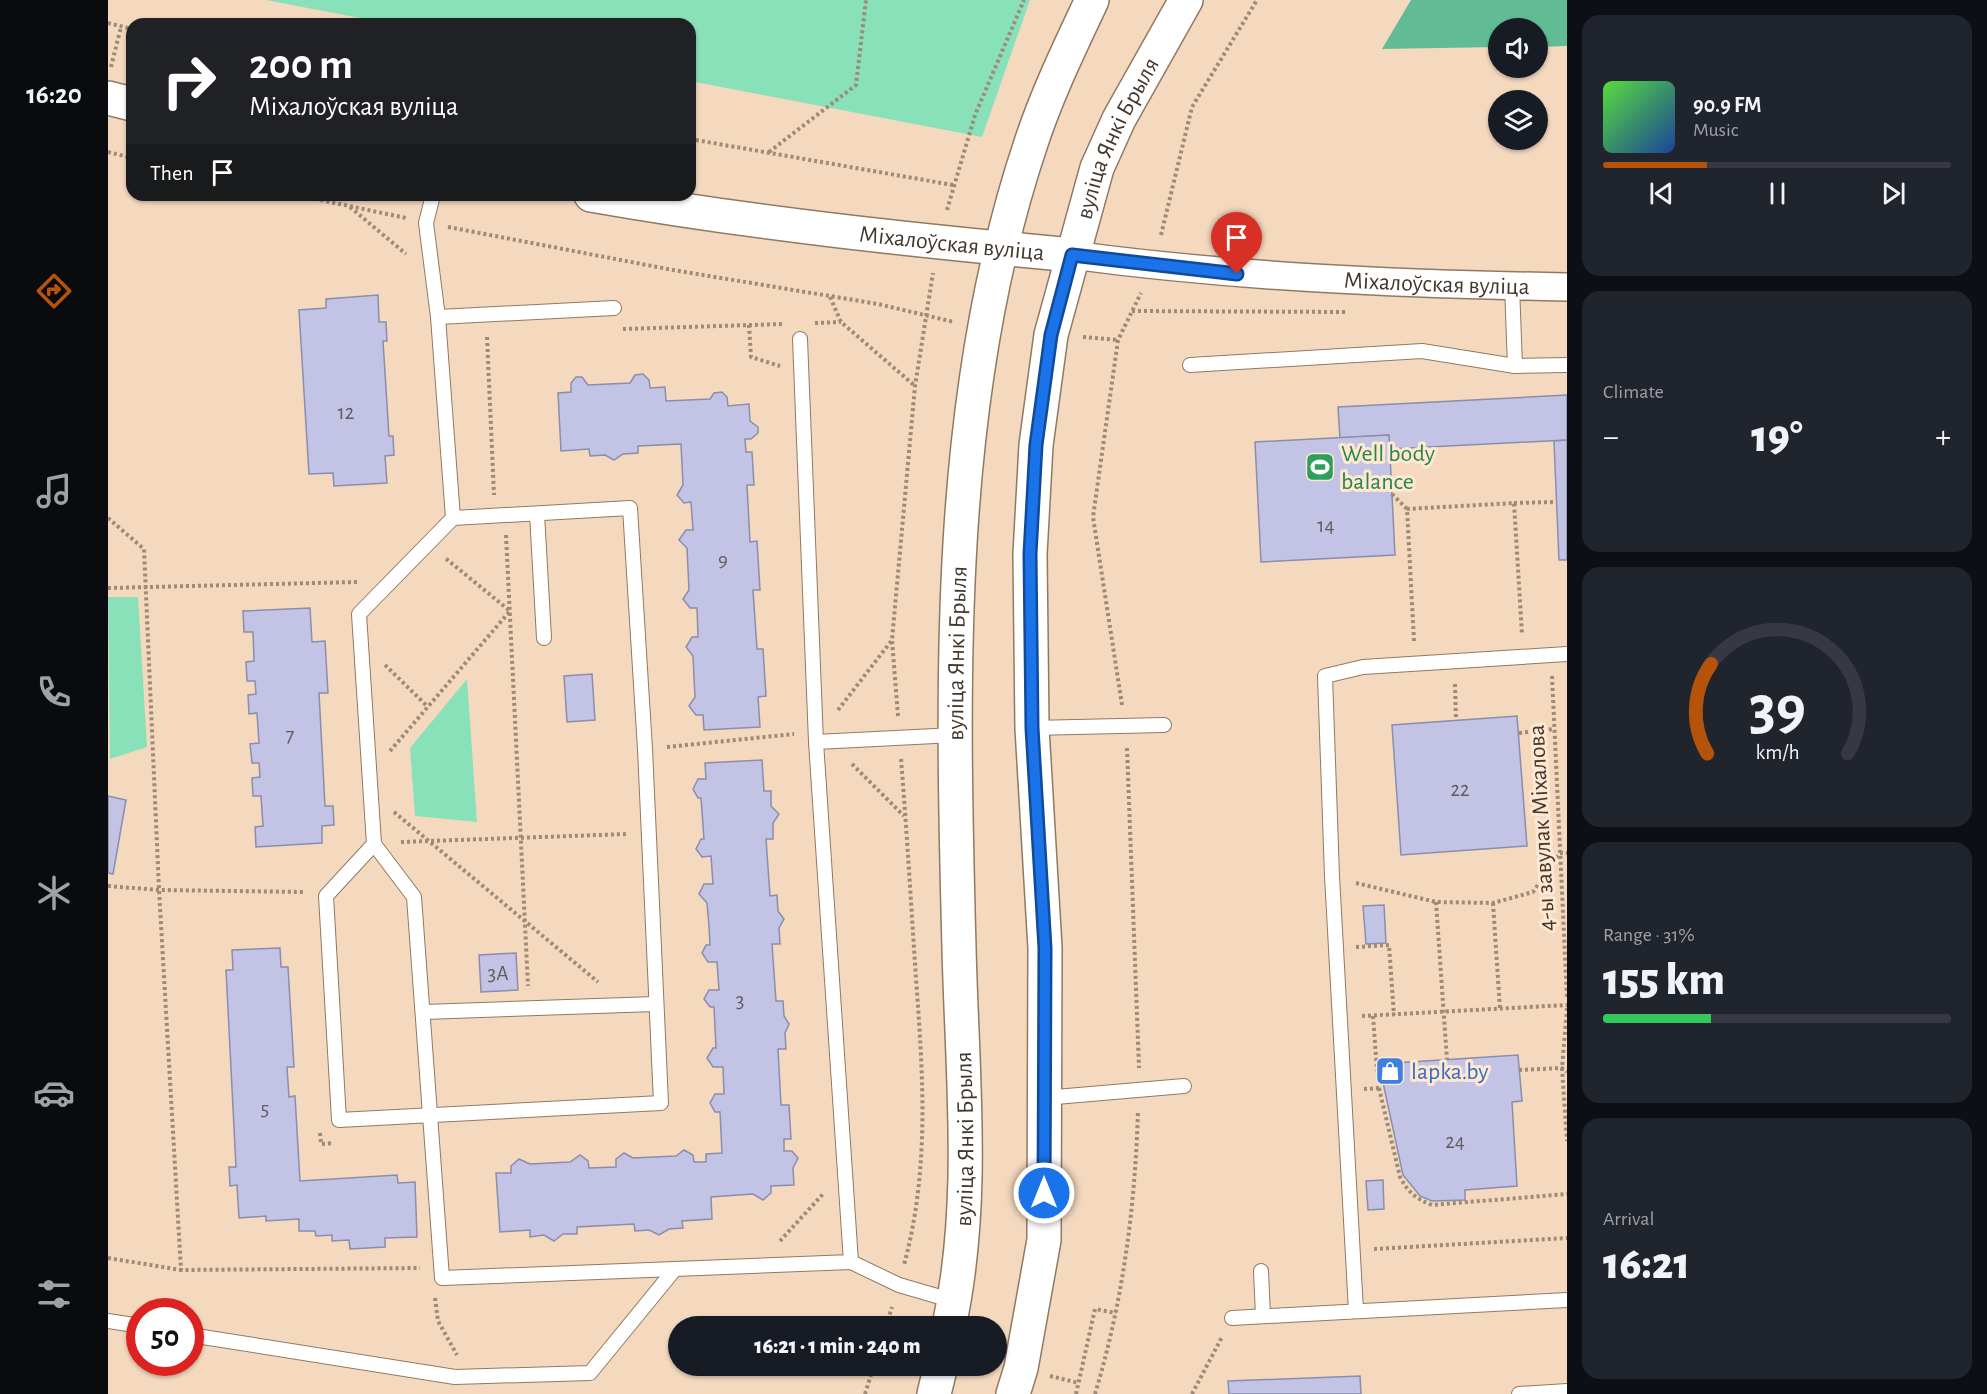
<!DOCTYPE html>
<meta charset="utf-8">
<style>
body{margin:0;font-family:"Alegreya Sans",sans-serif;background:#20242c;color:#f1f3f6;height:100vh;display:flex;flex-direction:column;font-size:22px;white-space:nowrap}
*{box-sizing:border-box;margin:0}
p{font-size:20px;color:#9ea1a6}
.icon{flex:none;width:33px;height:33px;fill:none;stroke:currentColor;stroke-width:2;stroke-linecap:round;stroke-linejoin:round}
.map{position:relative;flex:1;overflow:hidden}
.details{display:flex;flex-direction:column;gap:15px;padding:15px;background:#0d0f14;width:420px}
.details>*{flex:none}
.top-card{position:absolute;left:18px;top:18px;width:570px;height:183px;border-radius:18px;box-shadow:0 2px 4px #0004;background:#202124;color:#fff;overflow:hidden}
.tools{position:absolute;left:1380px;top:18px;display:grid;gap:12px}
.tools a{display:grid;place-items:center;width:60px;height:60px;border-radius:50%;background:#171b24;box-shadow:0 2px 4px #0004;font-size:30px}
.speed{position:absolute;left:18px;top:1298px;display:flex;gap:12px;font-size:30px;font-weight:700;text-align:center}
.speed>*{display:grid;place-content:center;width:78px;height:78px;border-radius:50%;background:#171b24;box-shadow:0 2px 4px #0004;line-height:1}
.speed .limit{border:9px solid #d22;background:#fff;color:#111}
.pin{position:absolute;display:grid;place-items:center;width:51px;height:51px;color:#fff;margin:-62px -26px;border-radius:50% 50% 50% 0;rotate:-45deg;box-shadow:0 0 6px #0007}
.pin .icon{rotate:45deg}
.me{position:absolute;width:66px;margin:-33px;rotate:0deg;stroke-linejoin:round;filter:drop-shadow(0 0 4px #0008)}
.turn{display:flex;align-items:center;gap:21px;height:126px;padding:0 24px;font-size:27px}
.turn .icon{width:78px;height:78px;stroke-width:2.5}
.turn b{display:block;font-size:42px;line-height:51px}
.then{display:flex;align-items:center;height:57px;padding:0 24px;background:#0003;gap:12px;font-size:22px}
.big{font-size:45px;font-weight:800;line-height:1.1}
.details .widget{flex:1;display:flex;flex-direction:column;justify-content:center;gap:9px;min-width:0;padding:0 21px;border-radius:18px;background:#20242c}
.details .dial{align-items:center;gap:0}
.dial svg{height:156px;overflow:visible;fill:none;stroke:#363941;stroke-width:7;stroke-linecap:round;text-anchor:middle}
.dial text{fill:#f1f3f6;stroke:none}
.song{display:flex;align-items:center;gap:18px}
.cover{width:72px;height:72px;border-radius:9px;background:linear-gradient(135deg,hsl(110 70% 55%),hsl(220 70% 35%))}
.played{height:6px;border-radius:3px;background:linear-gradient(90deg,#b45309 30%,#363941 30%)}
.keys{display:flex;justify-content:space-around;direction:ltr}
.heat{display:flex;justify-content:space-between;align-items:center;font-size:33px;direction:ltr}
.charge{height:9px;border-radius:4px;background:linear-gradient(90deg,#34c759 31%,#363941 0)}
.trip{position:absolute;left:560px;top:1316px;width:339px;height:60px;border-radius:30px;background:#171b24;box-shadow:0 2px 4px #0004;font-weight:800;line-height:60px;text-align:center}
main{display:flex;flex:1;min-height:0}
.tab-bar{display:flex;flex-direction:column;width:108px;justify-content:space-around;align-items:center;background:#090b0e;color:#9ea1a6}
.tab-bar .icon{width:42px;height:42px}
.tab-bar .current{color:#b45309}
.tab-bar b{font-size:27px;color:#f1f3f6}
.map>svg:first-child{display:block}
.green{fill:#89e1ba}
.forest{fill:#61bc95}
.building{fill:#c2c3e5;stroke:#8b8dac;stroke-width:1.5}
.lines{fill:none;stroke-linecap:round;stroke-linejoin:round}
.service-casing{stroke:#917961;stroke-width:16}
.minor-casing{stroke:#917961;stroke-width:30}
.tertiary-casing{stroke:#917961;stroke-width:36}
.secondary-casing{stroke:#917961;stroke-width:36}
.path{stroke:#9d8a77;stroke-width:4;stroke-dasharray:3 3;stroke-linecap:butt}
.service{stroke:#fff;stroke-width:14}
.minor{stroke:#fff;stroke-width:27}
.tertiary{stroke:#fff;stroke-width:33}
.secondary{stroke:#fff;stroke-width:33}
.route-casing{stroke:#114b97;stroke-width:15}
.route{stroke:#1a73e8;stroke-width:10}
.labels{text-anchor:middle;stroke-width:6;stroke-linejoin:round;paint-order:stroke}
.number-label{font-size:21px;fill:#635b5b}
.street-label{font-size:24px;fill:#43382d;stroke:#fee8d2}
.leisure-label{font-size:24px;fill:#27864d;stroke:#fee8d2;text-anchor:start}
.shop-label{font-size:24px;fill:#366cbe;stroke:#fee8d2;text-anchor:start}
</style>
<main>
<nav class="tab-bar">
<b>16:20</b>
<svg class="icon current" aria-label="directions" viewBox="0 0 24 24"><path d="M12 3l9 9-9 9-9-9zM9 14v-3h6M13 9l2 2-2 2"/></svg>
<svg class="icon" aria-label="music" viewBox="0 0 24 24"><path d="M9 18V5l10-2v13"/><circle cx="6" cy="18" r="3"/><circle cx="16" cy="16" r="3"/></svg>
<svg class="icon" aria-label="phone" viewBox="0 0 24 24"><path d="M5 4h4l2 5-3 2q2 4 5 5l2-3 5 2v4C11 20 4 13 5 4z"/></svg>
<svg class="icon" aria-label="climate" viewBox="0 0 24 24"><path d="M12 3v18M4 7l16 10M4 17L20 7"/></svg>
<svg class="icon" aria-label="car" viewBox="0 0 24 24"><path d="M5 17H2v-5l4-1 3-4h7l3 4 3 1v5h-3M9 17h6M6 11h13"/><circle cx="7" cy="17" r="2"/><circle cx="17" cy="17" r="2"/></svg>
<svg class="icon" aria-label="filters" viewBox="0 0 24 24"><path d="M4 7h16M4 17h16"/><circle cx="9" cy="7" r="2"/><circle cx="15" cy="17" r="2"/></svg>
</nav>
<div class="map">
<svg width="1459" height="1394" viewBox="0 0 1459 1394">
<rect width="100%" height="100%" fill="#f5d9bf"/>
<g class="green">
<polygon points="158,0 922,0 874,137 582,81 582,24 283,24"/>
<polygon points="0,597 30,597 39,747 2,759"/>
<polygon points="359,679 369,822 307,816 302,748"/>
</g>
<polygon class="forest" points="1303,0 1459,0 1459,46 1430,47 1430,28 1390,28 1390,47 1274,49"/>
<g class="building">
<polygon points="270,295 271,322 278,322 279,341 275,341 281,436 285,436 286,455 277,456 279,483 226,486 225,473 201,474 191,310 218,308 218,299"/>
<polygon points="535,374 541,380 542,388 557,387 558,401 602,399 606,393 614,392 619,397 620,406 641,404 642,421 650,427 650,433 643,439 637,439 638,452 644,452 646,485 639,485 642,542 649,541 652,590 645,590 649,649 655,649 658,696 650,697 652,727 596,730 595,715 588,715 581,706 587,697 586,678 585,656 578,647 584,637 590,637 589,608 582,608 575,599 581,590 579,548 571,540 578,530 585,530 583,502 576,503 569,495 575,485 573,444 530,446 530,453 515,454 506,460 497,455 482,456 481,449 453,451 450,393 463,392 463,383 468,377 474,377 480,385 522,383 527,375"/>
<polygon points="1459,395 1459,440 1282,449 1281,435 1232,438 1230,407"/>
<polygon points="1281,435 1287,555 1153,562 1147,442"/>
<polygon points="1459,440 1459,560 1451,560 1446,441"/>
<polygon points="202,608 204,642 217,641 220,693 211,693 217,806 225,806 226,825 214,826 214,843 148,847 147,827 155,826 153,796 145,796 144,778 152,777 151,763 144,763 142,744 151,743 149,713 141,714 140,695 148,694 147,681 139,681 138,662 146,661 145,632 136,632 135,611"/>
<polygon points="484,674 487,720 459,722 456,676"/>
<polygon points="1409,716 1419,846 1293,855 1284,725"/>
<polygon points="654,760 656,791 663,791 663,806 671,814 665,823 665,839 658,839 662,896 669,895 670,911 676,919 671,928 672,944 664,944 668,1001 675,1001 676,1016 681,1024 677,1033 678,1049 670,1049 673,1105 681,1105 683,1139 676,1139 676,1151 684,1151 690,1158 685,1168 686,1185 663,1186 663,1193 655,1200 645,1194 603,1197 604,1219 574,1221 575,1228 561,1229 551,1235 541,1230 527,1231 526,1224 469,1227 469,1234 455,1234 446,1241 436,1235 422,1237 422,1230 392,1232 388,1173 403,1173 403,1166 411,1159 422,1164 462,1162 472,1155 480,1161 481,1168 508,1167 508,1159 516,1153 525,1158 568,1156 576,1150 585,1155 586,1162 598,1162 598,1154 614,1153 612,1112 607,1112 602,1103 607,1094 616,1094 615,1067 605,1067 599,1058 605,1048 608,1048 606,1007 602,1007 596,999 601,990 611,990 609,962 600,962 594,953 598,945 602,945 601,926 599,903 591,894 596,884 605,884 603,856 594,857 588,849 593,839 596,839 593,798 590,798 585,789 590,779 598,779 597,763"/>
<polygon points="0,796 18,800 5,874 0,873"/>
<polygon points="1276,905 1278,943 1258,944 1255,906"/>
<polygon points="172,948 173,967 180,967 186,1067 179,1067 181,1097 187,1096 192,1181 289,1175 290,1183 307,1182 309,1237 277,1238 277,1247 242,1249 241,1240 224,1241 224,1235 208,1236 207,1231 191,1231 191,1219 158,1221 158,1216 131,1218 129,1185 122,1186 121,1167 128,1167 118,970 125,970 124,950"/>
<polygon points="408,953 410,990 373,992 371,955"/>
<polygon points="1410,1055 1414,1101 1404,1102 1409,1186 1357,1190 1357,1200 1324,1201 1312,1196 1295,1175 1271,1064"/>
<polygon points="1275,1180 1276,1209 1260,1210 1258,1181"/>
<polygon points="1252,1376 1253,1394 1121,1394 1120,1381"/>
</g>
<g class="lines">
<g class="service-casing">
<g id="service">
<polyline points="325,195 318,223 330,317 345,518"/>
<polyline points="1404,286 1407,366"/>
<polyline points="330,317 506,308"/>
<polyline points="1082,365 1314,351 1407,366 1459,365"/>
<polygon points="522,508 537,749 553,1103 231,1120 218,896 266,844 251,614 345,518"/>
<polyline points="429,514 436,638"/>
<polyline points="924,728 1056,725"/>
<polyline points="708,742 847,735"/>
<polyline points="266,844 306,897 334,1278 567,1269"/>
<polyline points="316,1012 547,1004"/>
<polyline points="936,1098 1076,1086"/>
<polyline points="743,1262 791,1285 846,1301"/>
<polyline points="1153,1271 1155,1316"/>
<polyline points="1248,1311 1224,876 1217,676 1255,667 1459,654"/>
<polyline points="1124,1318 1459,1300"/>
<polyline points="0,1321 32,1326"/>
<polyline points="82,1335 347,1377 482,1373 567,1269 743,1262 708,742 692,339"/>
<polyline points="1411,1394 1459,1391"/>
</g>
</g>
<g class="minor-casing">
<g id="minor">
<path id="s1" d="M964,255C1128,277 1293,284 1459,287"/>
</g>
</g>
<g class="tertiary-casing">
<g id="tertiary">
<polyline points="0,98 24,104"/>
<path id="s2" d="M483,195C642,223 803,240 964,255"/>
</g>
</g>
<g class="secondary-casing">
<g id="secondary">
<path id="s3" d="M841,1326C868,1202 854,1074 851,948C844,682 837,398 923,143C939,94 962,47 984,0"/>
<polyline points="826,1394 833,1365"/>
<path id="s4" d="M905,1394L913,1368L936,1240L937,948L924,728L922,554L928,445L943,335L989,168L1011,119L1078,0"/>
</g>
</g>
<g class="path">
<polyline points="0,23 24,29"/>
<polyline points="3,67 13,27"/>
<polyline points="582,139 845,185"/>
<polyline points="0,152 24,158"/>
<polyline points="661,152 748,85 758,0"/>
<polyline points="189,195 298,218"/>
<polyline points="242,207 298,254"/>
<polyline points="839,210 867,115 916,0"/>
<polyline points="340,227 565,270 770,304 846,322"/>
<polyline points="1053,235 1084,107 1149,0"/>
<polyline points="722,297 733,322 807,386"/>
<polyline points="1024,311 1239,312"/>
<polyline points="707,323 733,322"/>
<polyline points="641,325 643,357 672,366"/>
<polyline points="515,329 676,324"/>
<polyline points="379,337 386,495"/>
<polyline points="975,337 1010,340"/>
<polyline points="1284,494 1299,509"/>
<polyline points="1406,503 1448,502"/>
<polyline points="0,518 36,549 51,890 73,1270 312,1268"/>
<polyline points="398,535 420,986"/>
<polyline points="0,588 249,582"/>
<polyline points="1306,641 1299,509 1406,503 1414,634"/>
<polyline points="277,665 320,707"/>
<polyline points="1444,676 1459,999"/>
<polyline points="1347,684 1348,720"/>
<polyline points="1014,705 985,517 1010,340 1033,293"/>
<polyline points="730,710 784,640"/>
<polyline points="790,716 784,640 807,386 825,273"/>
<polyline points="1411,733 1446,729"/>
<polyline points="559,747 686,734"/>
<polyline points="1019,748 1031,1068"/>
<polyline points="282,751 402,611 336,557"/>
<path d="M793,759C799,832 803,905 808,978C815,1077 822,1168 796,1265"/>
<polyline points="744,764 796,816"/>
<polyline points="286,812 490,982"/>
<polyline points="293,842 519,834"/>
<polyline points="1248,883 1328,902 1385,903 1425,892 1452,853 1459,853"/>
<polyline points="0,886 51,890 197,892"/>
<polyline points="1328,902 1339,1060"/>
<polyline points="1385,903 1392,1009"/>
<polyline points="1248,947 1281,945 1286,1015"/>
<polyline points="1459,1008 1454,1068 1459,1141"/>
<polyline points="1254,1016 1459,1005"/>
<polyline points="1265,1016 1269,1070 1272,1070"/>
<polyline points="1411,1070 1454,1068 1459,1072"/>
<path d="M1271,1088L1292,1177C1300,1192 1308,1199 1324,1205L1459,1194"/>
<polyline points="1256,1089 1273,1088"/>
<polyline points="212,1133 213,1144 225,1143"/>
<polyline points="672,1241 715,1194"/>
<polyline points="1266,1249 1459,1238"/>
<polyline points="0,1258 73,1270"/>
<polyline points="327,1298 330,1321 349,1355"/>
<polyline points="778,1326 784,1307"/>
<polyline points="942,1376 971,1383"/>
<polyline points="757,1394 766,1365"/>
<polyline points="968,1394 987,1309 1008,1313"/>
<path d="M987,1394C1015,1301 1027,1208 1030,1111"/>
<polyline points="1084,1394 1114,1337"/>
</g>
<use href="#service" class="service"/>
<use href="#minor" class="minor"/>
<use href="#tertiary" class="tertiary"/>
<use href="#secondary" class="secondary"/>
</g>
<g class="lines">
<g class="route-casing">
<polyline id="route" points="936,1193 937,948 924,728 922,554 928,445 943,335 964,255 1129,274"/>
</g>
<use href="#route" class="route"/>
</g>
<defs>
<g id="stadium-square" transform="scale(1.5)"><rect x="-9" y="-9" width="18" height="18" rx="4" fill="#2e9e5b" stroke="#fee8d2"/><path d="M0-5a6.5 5 0 1 0 0 10a6.5 5 0 1 0 0-10ZM-3.5-1.8h7v3.6h-7Z" fill="#fff"/></g>
<g id="shop-square" transform="scale(1.5)"><rect x="-9" y="-9" width="18" height="18" rx="4" fill="#3f7fe0" stroke="#fee8d2"/><path d="M-5-2.5h2.3a2.7 3.5 0 0 1 5.4 0H5L5.5 6h-11ZM-1.5-2.5h3a1.5 2.3 0 0 0-3 0Z" fill="#fff"/></g>
</defs>
<g fill-rule="evenodd">
<use href="#stadium-square" x="1212" y="467"/>
<use href="#shop-square" x="1282" y="1071"/>
</g>
<g class="labels">
<g class="number-label">
<text x="238" y="419">12</text>
<text x="1218" y="532">14</text>
<text x="615" y="566">9</text>
<text x="182" y="742">7</text>
<text x="1352" y="796">22</text>
<text x="390" y="980">3А</text>
<text x="632" y="1007">3</text>
<text x="157" y="1115">5</text>
<text x="1347" y="1148">24</text>
</g>
<g class="street-label">
<text dy="8" stroke="none"><textPath href="#s4" startOffset="1272">вуліца Янкі Брыля</textPath></text>
<text dy="8" stroke="none"><textPath href="#s2" startOffset="364">Міхалоўская вуліца</textPath></text>
<text dy="8" stroke="none"><textPath href="#s1" startOffset="366">Міхалоўская вуліца</textPath></text>
<text dy="8" stroke="none"><textPath href="#s3" startOffset="674">вуліца Янкі Брыля</textPath></text>
<text transform="translate(1433 828) rotate(-93)" y="8">4-ы завулак Міхалова</text>
<text dy="8" stroke="none"><textPath href="#s3" startOffset="188">вуліца Янкі Брыля</textPath></text>
</g>
<g class="leisure-label">
<text x="1233" y="461">Well body<tspan x="1233" dy="28">balance</tspan></text>
</g>
<g class="shop-label">
<text x="1303" y="1079">lapka.by</text>
</g>
</g>
</svg>
<div class="tools">
<a><svg class="icon" aria-label="sound" viewBox="0 0 24 24"><path d="M4 9h4l5-4v14l-5-4H4zM17 9q2 3 0 6"/></svg></a>
<a><svg class="icon" aria-label="layers" viewBox="0 0 24 24"><path d="M12 4l9 5-9 5-9-5zM3 14l9 5 9-5"/></svg></a>
</div>
<div class="speed"><div class="limit">50</div></div>
<div class="pin" style="left:1129px;top:274px;background:#d93025"><svg class="icon" aria-label="arrive" viewBox="0 0 24 24"><path d="M6 21V4h12l-3 4 3 4H6"/></svg></div>
<svg class="me" style="left:936px;top:1193px" viewBox="-20 -20 40 40"><circle r="17" fill="#1a73e8" stroke="#fff" stroke-width="3"/><path d="M0-11L8 9 0 5-8 9z" fill="#fff"/></svg>
<div class="trip">16:21 · 1 min · 240 m</div>
<div class="top-card">
<div class="turn"><svg class="icon" aria-label="right" viewBox="0 0 24 24"><path d="M7 20v-9h11M14 6l5 5-5 5"/></svg><div><b>200 m</b>Міхалоўская вуліца</div></div>
<div class="then">Then<svg class="icon" aria-label="arrive" viewBox="0 0 24 24"><path d="M6 21V4h12l-3 4 3 4H6"/></svg></div>
</div>
</div>
<section class="details">
<div class="widget">
<div class="song"><i class="cover"></i><div><b>90.9 FM</b><p>Music</p></div></div>
<div class="played"></div>
<div class="keys"><svg class="icon" aria-label="previous" viewBox="0 0 24 24"><path d="M18 5L8 12l10 7zM5 5v14"/></svg><svg class="icon" aria-label="pause" viewBox="0 0 24 24"><path d="M8 5v14M16 5v14"/></svg><svg class="icon" aria-label="next" viewBox="0 0 24 24"><path d="M6 5l10 7-10 7zM19 5v14"/></svg></div>
</div>
<div class="widget"><p>Climate</p>
<div class="heat"><a>−</a><b class="big">19°</b><a>+</a></div>
</div>
<div class="widget dial"><svg viewBox="0 0 100 80">
<path d="M14 69A42 42 0 1 1 86 69"/>
<path d="M14 69A42 42 0 0 1 16 23" stroke="#b45309"/>
<text x="50" y="56" font-size="32" font-weight="700">39</text>
<text x="50" y="72" font-size="11">km/h</text>
</svg></div>
<div class="widget"><p>Range · 31%</p><b class="big">155 km</b><div class="charge"></div></div>
<div class="widget"><p>Arrival</p><b class="big">16:21</b></div>
</section>
</main>
